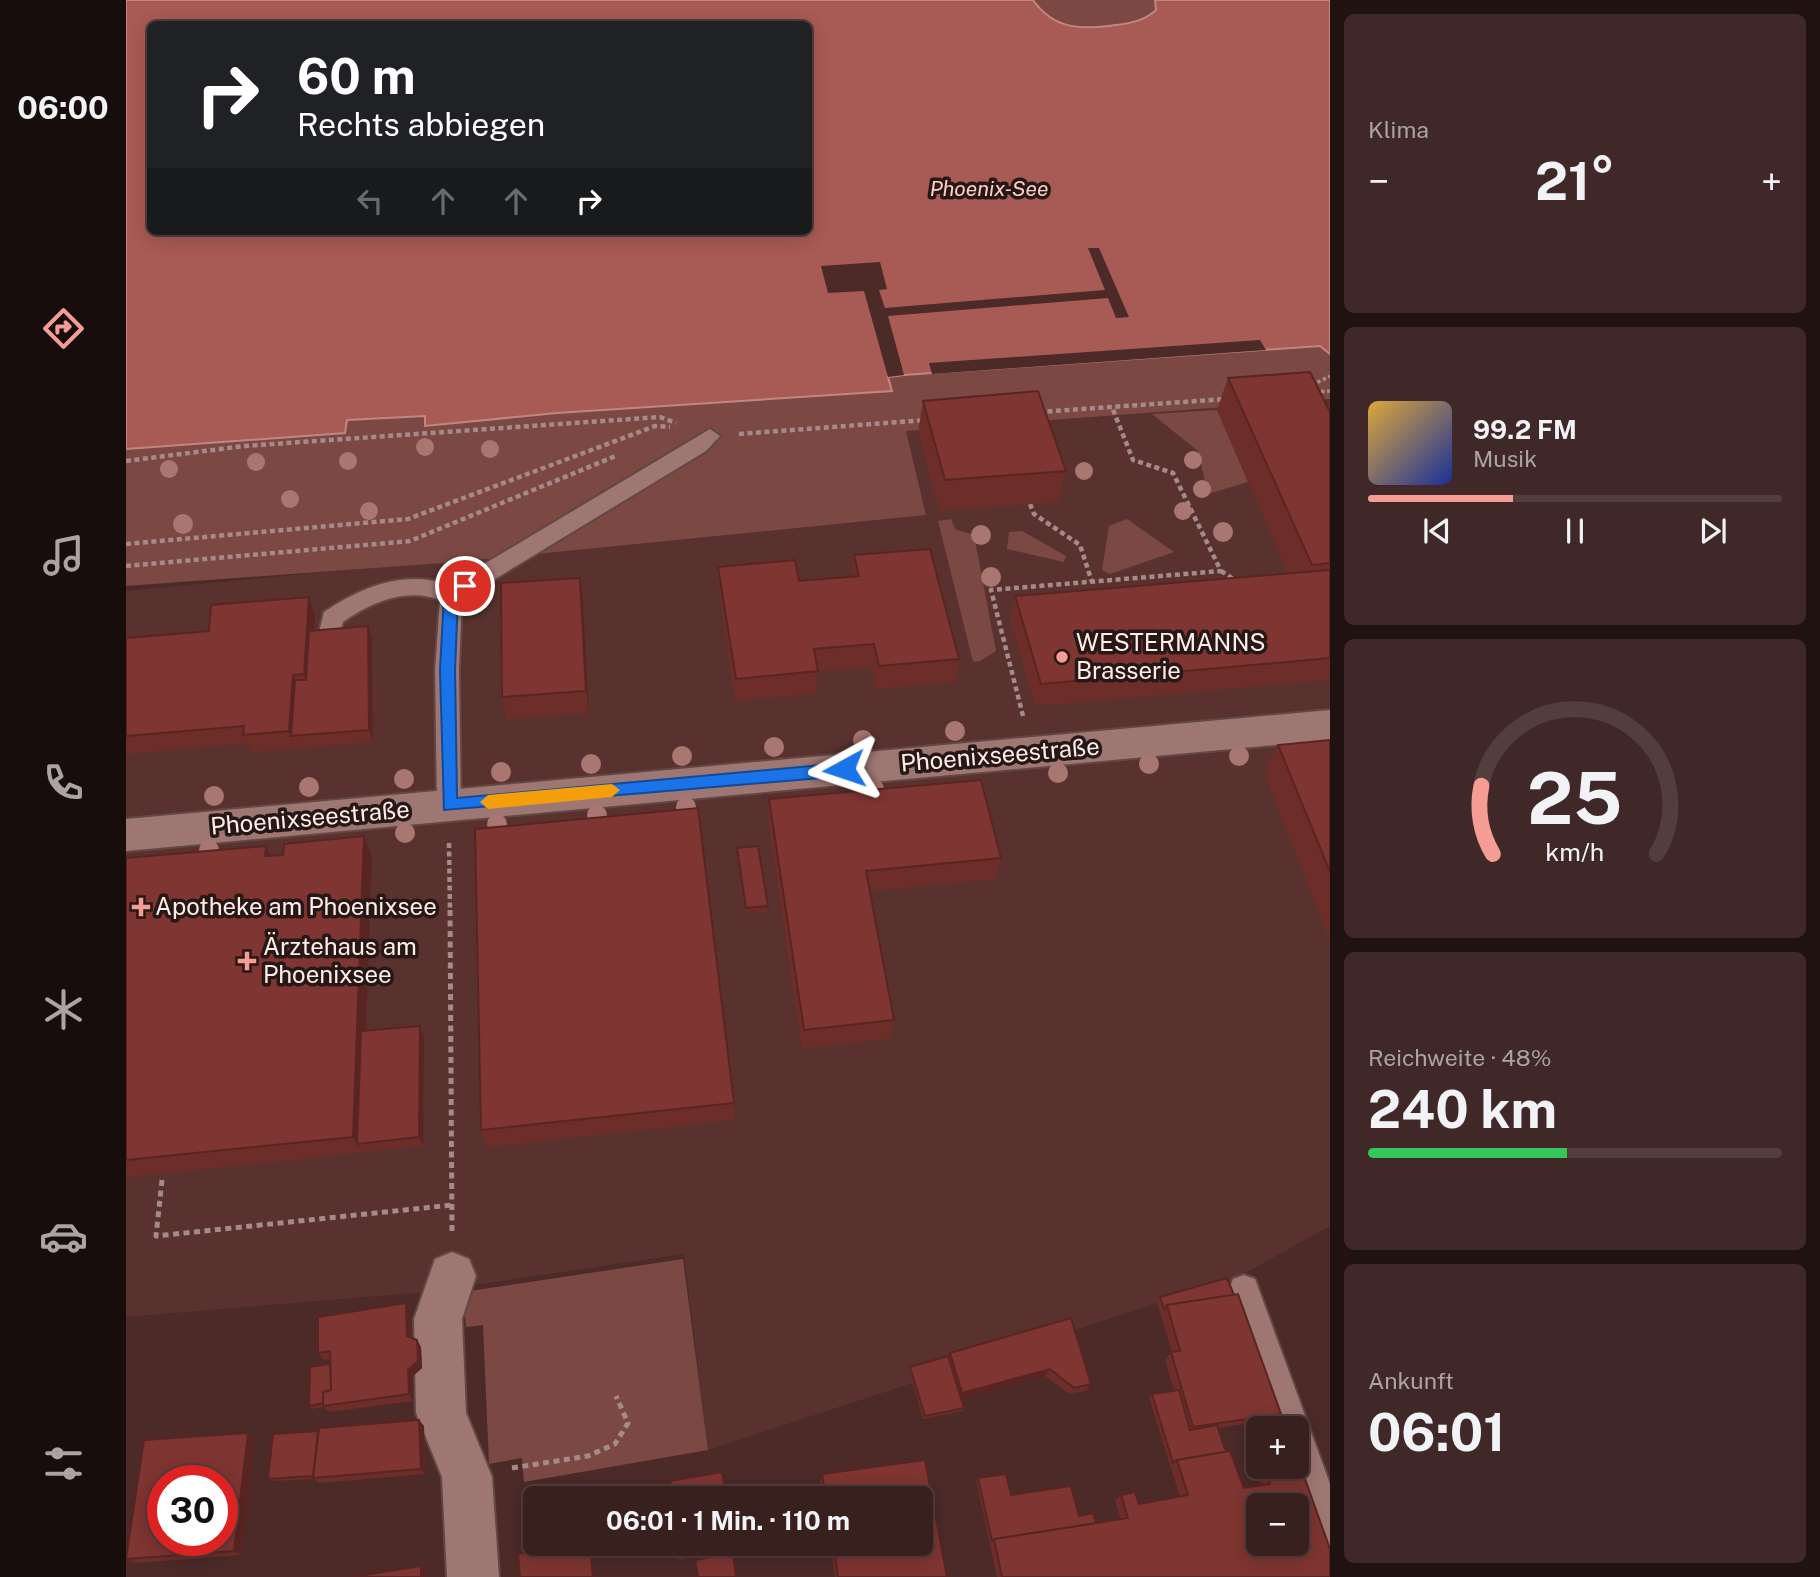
<!DOCTYPE html>
<html lang="de">
<meta charset="utf-8">
<style>
body{margin:0;font-family:"Public Sans",sans-serif;background:#3f2827;color:#f1f3f6;height:100vh;display:flex;flex-direction:column;font-size:26px;white-space:nowrap}
*{box-sizing:border-box;margin:0}
p{font-size:23px;color:#aba3a4}
.icon{flex:none;width:38px;height:38px;fill:none;stroke:currentColor;stroke-width:2;stroke-linecap:round;stroke-linejoin:round}
.map{position:relative;flex:1;overflow:hidden}
.details{display:flex;flex-direction:column;gap:14px;padding:14px;background:#1f1210;width:490px}
.details>*{flex:none}
.hud{position:absolute;left:21px;top:21px;width:665px;height:214px;border-radius:10px;box-shadow:0 4px 18px #0003,0 0 0 2px #523e3c;background:#202124;color:#fff;overflow:hidden}
.tools{position:absolute;left:1120px;top:1416px;display:grid;gap:14px}
.tools a{display:grid;place-items:center;width:63px;height:63px;border-radius:10px;background:#38201e;box-shadow:0 4px 18px #0003,0 0 0 2px #523e3c;font-size:35px}
.speed{position:absolute;left:21px;top:1465px;display:flex;gap:14px;font-size:35px;font-weight:700;text-align:center}
.speed>*{display:grid;place-content:center;width:91px;height:91px;border-radius:50%;background:#38201e;box-shadow:0 4px 18px #0003,0 0 0 2px #523e3c;line-height:1}
.speed .limit{border:10px solid #d22;background:#fff;color:#111}
.pin{position:absolute;display:grid;place-items:center;width:60px;height:60px;color:#fff;margin:-30px;border:4px solid #fff;border-radius:50%;box-shadow:0 2px 7px #0007}
.me{position:absolute;width:77px;margin:-38px;rotate:265deg;stroke-linejoin:round;filter:drop-shadow(0 0 5px #0008)}
.turn{display:flex;align-items:center;gap:24px;height:147px;padding:0 35px;font-size:32px}
.turn .icon{width:91px;height:91px;stroke-width:2.5}
.turn b{display:block;font-size:49px;line-height:60px}
.lanes{display:flex;align-items:center;height:66px;padding:0 35px;background:#0003;justify-content:center;gap:35px;direction:ltr}
.lanes .off{opacity:.35}
.big{font-size:52px;font-weight:700;line-height:1.1}
.details .tile{flex:1;display:flex;flex-direction:column;justify-content:center;gap:10px;min-width:0;padding:0 24px;border-radius:10px;background:#3f2827}
.details .dial{align-items:center;gap:0}
.dial svg{height:182px;overflow:visible;fill:none;stroke:#523e3c;stroke-width:7;stroke-linecap:round;text-anchor:middle}
.dial text{fill:#f1f3f6;stroke:none}
.song{display:flex;align-items:center;gap:21px}
.cover{width:84px;height:84px;border-radius:10px;background:linear-gradient(135deg,hsl(40 70% 55%),hsl(230 70% 35%))}
.played{height:7px;border-radius:4px;background:linear-gradient(90deg,#f59c94 35%,#523e3c 35%)}
.keys{display:flex;justify-content:space-around;direction:ltr}
.heat{display:flex;justify-content:space-between;align-items:center;font-size:38px;direction:ltr}
.charge{height:10px;border-radius:5px;background:linear-gradient(90deg,#34c759 48%,#523e3c 0)}
.trip{position:absolute;left:397px;top:1486px;width:410px;height:70px;border-radius:10px;background:#38201e;box-shadow:0 4px 18px #0003,0 0 0 2px #523e3c;font-weight:700;line-height:70px;text-align:center}
main{display:flex;flex:1;min-height:0}
.dock{display:flex;flex-direction:column;width:126px;justify-content:space-around;align-items:center;background:#160d0c;color:#aba3a4}
.dock .icon{width:49px;height:49px}
.dock .selected{color:#f59c94}
.dock b{font-size:32px;color:#f1f3f6}
.map>svg:first-child{display:block}
.built{fill:#59322f}
.green{fill:#7c4843;fill-rule:evenodd}
.water{fill:#a85a54;stroke:#c28681;stroke-width:2;fill-rule:evenodd}
.pier{fill:#4b2a28}
.lines{fill:none;stroke-linecap:round;stroke-linejoin:round}
.lane-casing{stroke:#624745;stroke-width:4}
.street-casing{stroke:#624745;stroke-width:4}
.path-far2{stroke:#a48b89;stroke-width:3.5;stroke-dasharray:3.5 2.5;stroke-linecap:butt}
.path-far1{stroke:#a48b89;stroke-width:4.5;stroke-dasharray:5 3.5;stroke-linecap:butt}
.path{stroke:#a48b89;stroke-width:5;stroke-dasharray:6 4.5;stroke-linecap:butt}
.lane{fill:#9e7773;fill-rule:evenodd}
.street{fill:#9e7773;fill-rule:evenodd}
.tree{fill:#aa7671}
.wall{fill:#6d2e2a}
.shaded-wall{fill:#592522}
.building{fill:#7f3531;stroke:#592522;stroke-width:2;fill-rule:evenodd}
.route{fill:#1a73e8;stroke:#114b97;stroke-width:2}
.slow{fill:#f59e0b}
.poi-dot{fill:#f59c94;stroke:#271816;stroke-width:2.5}
.labels{text-anchor:middle;stroke-width:7;stroke-linejoin:round;paint-order:stroke}
.far-water-label{font-size:21px;font-style:italic;fill:#fed0cb;stroke:#271816}
.poi-label{font-size:24px;fill:#ffedeb;stroke:#271816;text-anchor:start}
.street-label{font-size:24px;fill:#ffedeb;stroke:#271816}
</style>
<main>
<nav class="dock">
<b>06:00</b>
<svg class="icon selected" aria-label="directions" viewBox="0 0 24 24"><path d="M12 3l9 9-9 9-9-9zM9 14v-3h6M13 9l2 2-2 2"/></svg>
<svg class="icon" aria-label="music" viewBox="0 0 24 24"><path d="M9 18V5l10-2v13"/><circle cx="6" cy="18" r="3"/><circle cx="16" cy="16" r="3"/></svg>
<svg class="icon" aria-label="phone" viewBox="0 0 24 24"><path d="M5 4h4l2 5-3 2q2 4 5 5l2-3 5 2v4C11 20 4 13 5 4z"/></svg>
<svg class="icon" aria-label="climate" viewBox="0 0 24 24"><path d="M12 3v18M4 7l16 10M4 17L20 7"/></svg>
<svg class="icon" aria-label="car" viewBox="0 0 24 24"><path d="M5 17H2v-5l4-1 3-4h7l3 4 3 1v5h-3M9 17h6M6 11h13"/><circle cx="7" cy="17" r="2"/><circle cx="17" cy="17" r="2"/></svg>
<svg class="icon" aria-label="filters" viewBox="0 0 24 24"><path d="M4 7h16M4 17h16"/><circle cx="9" cy="7" r="2"/><circle cx="15" cy="17" r="2"/></svg>
</nav>
<div class="map">
<svg width="1204" height="1577" viewBox="0 0 1204 1577">
<rect width="100%" height="100%" fill="#4b2a28"/>
<polygon class="built" points="1204,399 1204,1226 1114,1276 582,1450 558,1254 300,1292 0,1317 0,591 800,515 780,431"/>
<g class="green">
<path d="M0,0H1204V399L780,431L800,515L330,562L0,586ZM24,24H682V231H24Z"/>
<polygon points="1091,410 1122,482 1082,494 1072,451 1026,414"/>
<polygon points="825,519 829,529 848,535 870,651 854,661 847,662 812,521"/>
<polygon points="1001,519 1048,552 984,574 976,570 983,526"/>
<polygon points="896,531 940,556 938,562 881,549 883,532"/>
<polygon points="557,1259 582,1450 398,1482 396,1458 363,1464 357,1325 340,1327 337,1292"/>
</g>
<path class="water" d="M0,0H907C928,30 956,30 990,25C1005,23 1018,21 1030,10L1029,0H1204V354L1194,346L778,375L762,377L766,391L431,413L299,426V416L221,420L219,433L0,449ZM24,24H682V231H24Z"/>
<g class="pier">
<polygon points="962,248 973,248 1003,317 990,318 982,298 762,316 778,375 762,377 738,291 702,293 695,266 754,262 761,289 753,290 759,308 979,290"/>
<polygon points="1134,340 1140,350 806,374 803,363"/>
</g>
<g class="lines">
<g class="lane-casing">
<g id="lane">
<path d="M584,429L594,436L580,451L336,599L333,670L335,806L332,813L323,816L314,813L311,806L309,670L314,600C280,587 244,603 217,622L210,646L202,649L194,646L191,640L198,612C235,587 279,569 323,585Z"/>
<polygon points="1118,1275 1129,1279 1133,1290 1204,1484 1204,1546 1192,1541 1165,1466 1171,1466 1171,1428 1152,1428 1103,1290 1107,1279"/>
</g>
</g>
<g class="street-casing">
<g id="street">
<polygon points="1204,710 1204,740 0,851 0,819"/>
<polygon points="326,1252 343,1259 350,1276 336,1319 340,1413 366,1477 373,1577 321,1577 316,1477 290,1413 288,1319 309,1259"/>
</g>
</g>
<g class="path-far2">
<polyline points="1186,385 1204,376"/>
<polyline points="1189,392 1204,391"/>
</g>
<g class="path-far1">
<polyline points="913,412 1100,399"/>
<polyline points="613,434 800,420"/>
<polyline points="0,461 118,446 534,417 550,423"/>
<polyline points="904,504 908,514 954,545 966,582"/>
<polyline points="0,544 282,519 529,426 544,427"/>
<polyline points="0,566 284,541 492,455"/>
<polyline points="1095,571 1109,580"/>
<polyline points="897,716 865,590 1095,571 1047,473 1007,460 986,407"/>
<polyline points="323,843 324,912"/>
</g>
<g class="path">
<polyline points="324,910 326,1234"/>
<polyline points="36,1180 30,1236 326,1205"/>
<polyline points="386,1468 462,1456 489,1444 502,1423 490,1396"/>
</g>
<use href="#lane" class="lane"/>
<use href="#street" class="street"/>
</g>
<g class="tree">
<circle cx="299" cy="447" r="9"/>
<circle cx="364" cy="449" r="9"/>
<circle cx="1067" cy="460" r="9"/>
<circle cx="222" cy="461" r="9"/>
<circle cx="130" cy="462" r="9"/>
<circle cx="43" cy="469" r="9"/>
<circle cx="958" cy="471" r="9"/>
<circle cx="1076" cy="489" r="9"/>
<circle cx="164" cy="499" r="9"/>
<circle cx="243" cy="511" r="9"/>
<circle cx="1057" cy="511" r="9"/>
<circle cx="57" cy="524" r="10"/>
<circle cx="1097" cy="532" r="10"/>
<circle cx="855" cy="535" r="10"/>
<circle cx="865" cy="577" r="10"/>
<circle cx="829" cy="731" r="10"/>
<circle cx="737" cy="740" r="10"/>
<circle cx="648" cy="747" r="10"/>
<circle cx="556" cy="756" r="10"/>
<circle cx="1113" cy="756" r="10"/>
<circle cx="465" cy="764" r="10"/>
<circle cx="1023" cy="764" r="10"/>
<circle cx="375" cy="772" r="10"/>
<circle cx="932" cy="773" r="10"/>
<circle cx="278" cy="779" r="10"/>
<circle cx="183" cy="787" r="10"/>
<circle cx="748" cy="789" r="10"/>
<circle cx="88" cy="796" r="10"/>
<circle cx="560" cy="807" r="10"/>
<circle cx="471" cy="815" r="10"/>
<circle cx="371" cy="824" r="10"/>
<circle cx="279" cy="833" r="10"/>
<circle cx="83" cy="850" r="10"/>
</g>
<g class="wall">
<polygon points="1102,378 1204,412 1204,680 909,706 884,619 889,596 1162,573 1091,410"/>
<polygon points="797,401 940,471 932,502 814,511 792,432"/>
<polygon points="728,555 833,659 829,682 750,689 745,667 692,671 690,693 609,701 593,590 592,567 673,581 726,576"/>
<polygon points="457,601 463,713 381,719 376,697"/>
<polygon points="189,615 188,630 246,638 247,742 125,752 121,743 0,754 0,638 83,631"/>
<polygon points="1204,740 1204,941 1138,773 1152,745"/>
<polygon points="643,799 875,858 869,879 744,891 768,1020 764,1039 676,1048 642,820"/>
<polygon points="140,846 145,856 246,857 240,1031 298,1036 297,1146 0,1177 0,858"/>
<polygon points="611,848 642,906 641,912 620,914"/>
<polygon points="608,1103 608,1120 361,1147 355,1130"/>
<polygon points="1108,1295 1155,1414 1147,1420 1092,1428 1100,1452 1118,1488 1135,1485 1134,1479 1142,1474 1204,1577 871,1577 850,1480 852,1478 885,1495 953,1516 970,1523 995,1520 989,1500 995,1495 1013,1504 1054,1497 1023,1397 1026,1394 1048,1391 1039,1359 1046,1352 1030,1300 1034,1297"/>
<polygon points="284,1311 285,1338 291,1340 295,1347 296,1368 287,1376 287,1401 203,1412 197,1407 186,1409 183,1406 204,1364 204,1359 198,1360 192,1353"/>
<polygon points="945,1318 965,1384 960,1391 943,1394 919,1376 836,1399 838,1408 837,1411 797,1419 783,1370 784,1367 822,1356 824,1353"/>
<polygon points="298,1426 299,1474 193,1483 188,1479 146,1481 142,1479 192,1431"/>
<polygon points="129,1439 116,1555 9,1563 0,1559"/>
<polygon points="799,1460 821,1577 709,1577 704,1544 794,1544 794,1498 697,1498 694,1481 696,1474"/>
<polygon points="551,1544 605,1544 606,1551 553,1560"/>
</g>
<g class="shaded-wall">
<polygon points="454,578 457,601 463,713 460,691"/>
<polygon points="183,597 189,615 185,692 178,674"/>
<polygon points="242,626 246,638 247,742 243,730"/>
<polygon points="167,675 174,693 165,736 170,748 163,731"/>
<polygon points="238,836 246,857 236,1144 231,1144 235,1153 227,1137"/>
<polygon points="140,846 150,866 139,856"/>
<polygon points="294,1026 298,1036 297,1146 293,1137"/>
<polygon points="280,1303 284,1311 285,1343 281,1336"/>
<polygon points="291,1340 295,1347 296,1368 287,1376 287,1401 283,1394 282,1370"/>
<polygon points="924,1369 919,1376 833,1400 836,1393"/>
<polygon points="293,1420 298,1426 299,1474 295,1469"/>
<polygon points="122,1433 129,1439 116,1555 108,1551"/>
<polygon points="464,1544 466,1546 469,1577 467,1577"/>
<polygon points="295,1566 300,1570 300,1577 295,1577"/>
</g>
<g class="building">
<polygon points="1184,372 1204,412 1204,563 1186,565 1102,378"/>
<polygon points="912,391 940,471 819,480 797,401"/>
<polygon points="804,549 833,659 753,666 748,644 688,649 692,671 610,679 592,567 669,560 673,581 733,576 728,555"/>
<polygon points="1204,570 1204,658 915,684 889,596"/>
<polygon points="454,578 460,691 376,697 375,583"/>
<polygon points="183,597 178,674 167,675 163,731 117,735 118,726 0,736 0,638 83,631 85,605"/>
<polygon points="242,626 243,730 165,736 169,680 180,680 183,631"/>
<polygon points="1204,740 1204,872 1152,745"/>
<polygon points="855,780 875,858 740,871 768,1020 678,1030 643,799"/>
<polygon points="572,808 608,1103 355,1130 349,829"/>
<polygon points="238,836 227,1137 0,1160 0,858 140,846 139,856 157,855 158,844"/>
<polygon points="632,846 642,906 620,908 611,848"/>
<polygon points="294,1026 293,1137 231,1144 235,1031"/>
<polygon points="1101,1278 1108,1295 1041,1305 1038,1309 1034,1297"/>
<polygon points="1112,1294 1155,1414 1067,1427 1045,1352 1054,1351 1041,1305"/>
<polygon points="280,1303 281,1336 291,1340 292,1361 282,1370 283,1394 197,1406 197,1392 205,1390 204,1351 192,1353 192,1317"/>
<polygon points="945,1318 965,1384 948,1388 924,1369 836,1393 824,1353"/>
<polygon points="822,1356 838,1408 799,1416 784,1367"/>
<polygon points="204,1364 205,1390 197,1392 197,1403 183,1406 184,1367"/>
<polygon points="1053,1390 1064,1430 1091,1425 1100,1452 1051,1460 1047,1463 1026,1394"/>
<polygon points="293,1420 295,1469 187,1478 193,1428"/>
<polygon points="192,1431 187,1476 142,1479 147,1434"/>
<path d="M122,1433L108,1551L0,1559L18,1440ZM37,1480H96V1540H37Z"/>
<path d="M1104,1451L1118,1488L1144,1484L1142,1474L1175,1468L1204,1549V1577H876L868,1539L1002,1518L995,1495L1009,1492L1013,1504L1062,1495L1051,1460ZM1132,1505H1171V1544H1132Z"/>
<polygon points="799,1460 821,1577 712,1577 707,1544 794,1544 794,1498 700,1498 696,1474"/>
<polygon points="596,1472 600,1498 546,1498 544,1481"/>
<polygon points="880,1474 885,1495 945,1486 953,1516 967,1513 970,1523 868,1539 866,1541 852,1478"/>
<polygon points="453,1544 464,1544 467,1577 394,1577 392,1554"/>
<polygon points="551,1544 605,1544 606,1547 553,1556"/>
<polygon points="607,1553 610,1577 567,1577 572,1576 569,1560"/>
<polygon points="295,1566 295,1577 226,1577"/>
</g>
<polygon class="route" points="339,581 346,586 332,598 329,670 331,798 718,763 726,769 718,776 318,810 314,670 318,595"/>
<polygon class="slow" points="486,784 494,790 486,797 362,809 354,802 362,795"/>
<g class="poi-dot">
<circle cx="936" cy="657" r="7"/>
<path d="M11.5 896.5h7v7h7v7h-7v7h-7v-7h-7v-7h7z"/>
<path d="M117.5 950.5h7v7h7v7h-7v7h-7v-7h-7v-7h7z"/>
</g>
<g class="labels">
<g class="far-water-label">
<text x="863" y="196">Phoenix-See</text>
</g>
<g class="poi-label">
<text x="950" y="651">WESTERMANNS<tspan x="950" dy="28">Brasserie</tspan></text>
<text x="29" y="915">Apotheke am Phoenixsee</text>
<text x="137" y="955">Ärztehaus am<tspan x="137" dy="28">Phoenixsee</tspan></text>
</g>
<g class="street-label">
<text transform="translate(874 755) rotate(-5)" y="8">Phoenixseestraße</text>
<text transform="translate(184 818) rotate(-5)" y="8">Phoenixseestraße</text>
</g>
</g>
</svg>
<div class="tools">
<a>+</a>
<a>−</a>
</div>
<div class="speed"><div class="limit">30</div></div>
<div class="pin" style="left:339px;top:586px;background:#d93025"><svg class="icon" aria-label="arrive" viewBox="0 0 24 24"><path d="M6 21V4h12l-3 4 3 4H6"/></svg></div>
<svg class="me" style="left:718px;top:769px" viewBox="-20 -20 40 40"><path d="M0-17L14 15 0 8-14 15z" fill="#1a73e8" stroke="#fff" stroke-width="4"/></svg>
<div class="trip">06:01 · 1 Min. · 110 m</div>
<div class="hud">
<div class="turn"><svg class="icon" aria-label="right" viewBox="0 0 24 24"><path d="M7 20v-9h11M14 6l5 5-5 5"/></svg><div><b>60 m</b>Rechts abbiegen</div></div>
<div class="lanes"><svg class="icon off" aria-label="left" viewBox="0 0 24 24"><path d="M17 20v-9H6M10 6l-5 5 5 5"/></svg><svg class="icon off" aria-label="ahead" viewBox="0 0 24 24"><path d="M12 20V5M6 11l6-6 6 6"/></svg><svg class="icon off" aria-label="ahead" viewBox="0 0 24 24"><path d="M12 20V5M6 11l6-6 6 6"/></svg><svg class="icon" aria-label="right" viewBox="0 0 24 24"><path d="M7 20v-9h11M14 6l5 5-5 5"/></svg></div>
</div>
</div>
<section class="details">
<div class="tile"><p>Klima</p>
<div class="heat"><a>−</a><b class="big">21°</b><a>+</a></div>
</div>
<div class="tile">
<div class="song"><i class="cover"></i><div><b>99.2 FM</b><p>Musik</p></div></div>
<div class="played"></div>
<div class="keys"><svg class="icon" aria-label="previous" viewBox="0 0 24 24"><path d="M18 5L8 12l10 7zM5 5v14"/></svg><svg class="icon" aria-label="pause" viewBox="0 0 24 24"><path d="M8 5v14M16 5v14"/></svg><svg class="icon" aria-label="next" viewBox="0 0 24 24"><path d="M6 5l10 7-10 7zM19 5v14"/></svg></div>
</div>
<div class="tile dial"><svg viewBox="0 0 100 80">
<path d="M14 69A42 42 0 1 1 86 69"/>
<path d="M14 69A42 42 0 0 1 9 39" stroke="#f59c94"/>
<text x="50" y="56" font-size="32" font-weight="700">25</text>
<text x="50" y="72" font-size="11">km/h</text>
</svg></div>
<div class="tile"><p>Reichweite · 48%</p><b class="big">240 km</b><div class="charge"></div></div>
<div class="tile"><p>Ankunft</p><b class="big">06:01</b></div>
</section>
</main>
